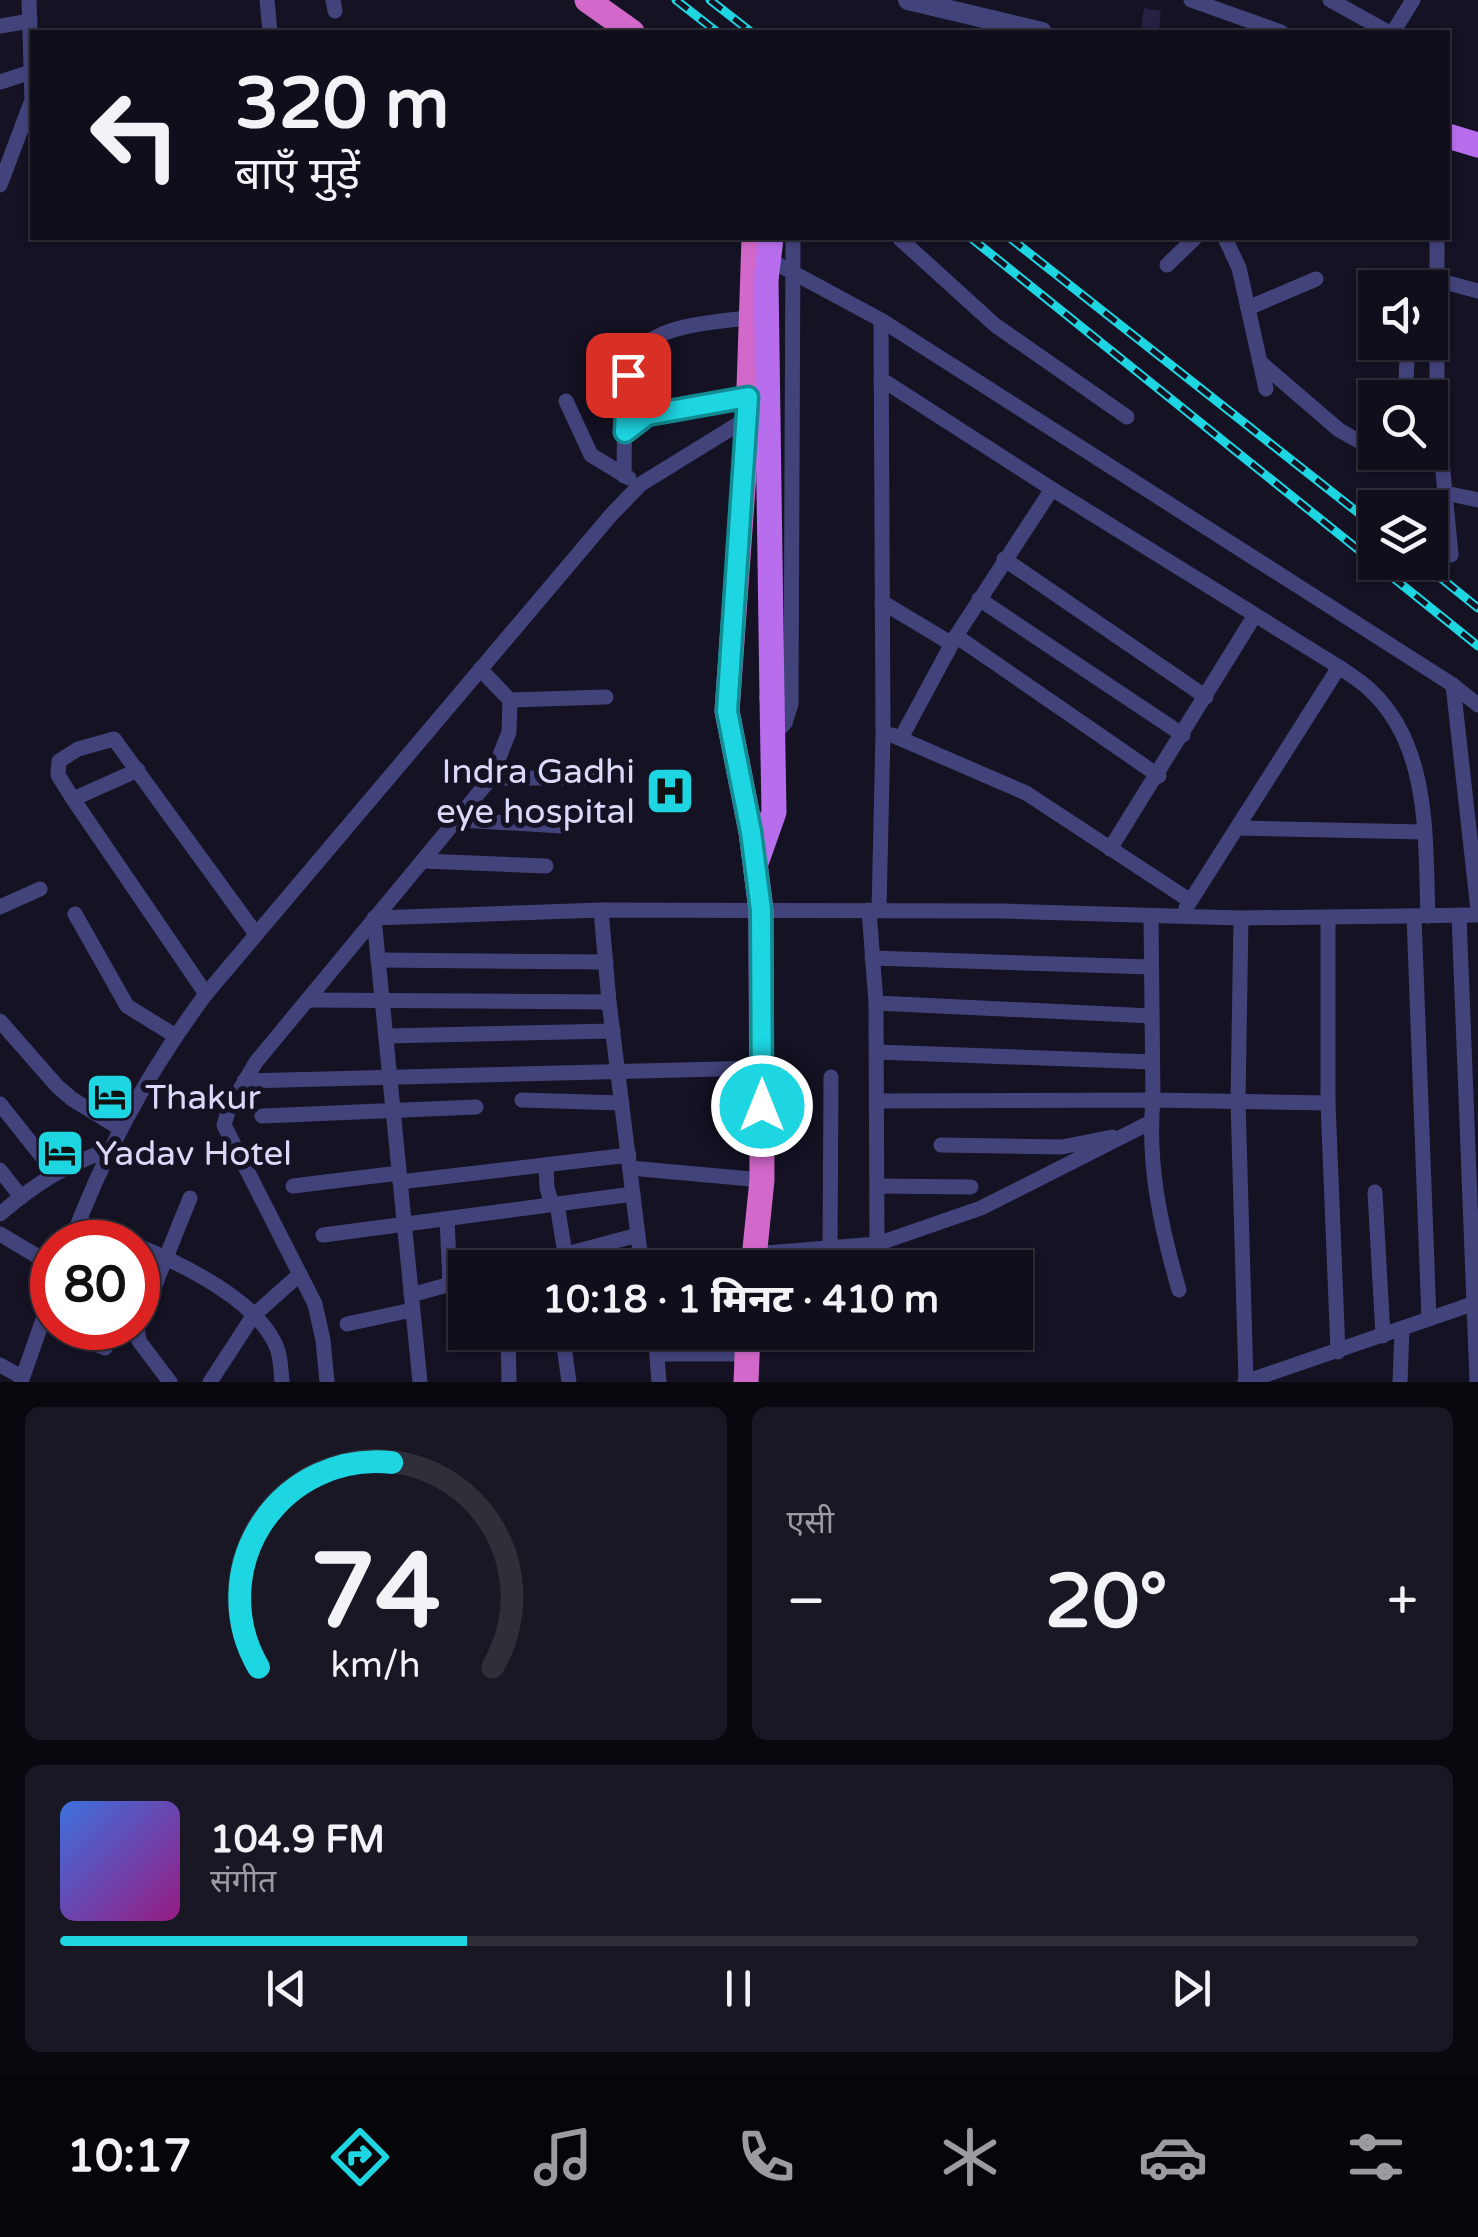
<!DOCTYPE html>
<html lang="hi">
<meta charset="utf-8">
<style>
body{margin:0;font-family:"Varela Round","Noto Sans Devanagari",sans-serif;background:#181723;color:#f1f3f6;height:100vh;display:flex;flex-direction:column;font-size:38px;white-space:nowrap}
*{box-sizing:border-box;margin:0}
p{font-size:32px;color:#9b9ca2}
.icon{flex:none;width:55px;height:55px;fill:none;stroke:currentColor;stroke-width:2;stroke-linecap:round;stroke-linejoin:round}
.map{position:relative;height:1382px;overflow:hidden}
.drawer{display:flex;flex-direction:column;gap:25px;padding:25px;background:#08080e;flex:1}
.drawer>*{flex:none}
.guide{position:absolute;left:30px;top:30px;width:1420px;height:210px;border-radius:0px;box-shadow:0 2px 8px #0004,0 0 0 2px #2f2e39;background:#0f0e1a;color:#f1f3f6;overflow:hidden}
.controls{position:absolute;left:1358px;top:270px;display:grid;gap:20px}
.controls a{display:grid;place-items:center;width:90px;height:90px;border-radius:0px;background:#0f0e1a;box-shadow:0 2px 8px #0004,0 0 0 2px #2f2e39;font-size:50px}
.speed{position:absolute;left:30px;top:1220px;display:flex;gap:20px;font-size:50px;font-weight:700;text-align:center}
.speed>*{display:grid;place-content:center;width:130px;height:130px;border-radius:50%;background:#0f0e1a;box-shadow:0 2px 8px #0004,0 0 0 2px #2f2e39;line-height:1}
.speed .limit{border:15px solid #d22;background:#fff;color:#111}
.pin{position:absolute;display:grid;place-items:center;width:85px;height:85px;color:#fff;margin:-42px;border-radius:20px;box-shadow:0 5px 15px #0006}
.me{position:absolute;width:110px;margin:-55px;rotate:0deg;stroke-linejoin:round;filter:drop-shadow(0 0 8px #0008)}
.turn{display:flex;align-items:center;gap:35px;height:210px;padding:0 40px;font-size:45px}
.turn .icon{width:130px;height:130px;stroke-width:2.5}
.turn b{display:block;font-size:70px;line-height:85px}
.big{font-size:75px;font-weight:800;line-height:1.1}
.drawer .widget{flex:1;display:flex;flex-direction:column;justify-content:center;gap:15px;min-width:0;padding:0 35px;border-radius:15px;background:#181723}
.drawer .dial{align-items:center;gap:0}
.dial svg{height:260px;overflow:visible;fill:none;stroke:#2f2e39;stroke-width:7;stroke-linecap:round;text-anchor:middle}
.dial text{fill:#f1f3f6;stroke:none}
.song{display:flex;align-items:center;gap:30px}
.cover{width:120px;height:120px;border-radius:15px;background:linear-gradient(135deg,hsl(220 70% 55%),hsl(310 70% 35%))}
.played{height:10px;border-radius:5px;background:linear-gradient(90deg,#1dd6e2 30%,#2f2e39 30%)}
.keys{display:flex;justify-content:space-around;direction:ltr}
.heat{display:flex;justify-content:space-between;align-items:center;font-size:55px;direction:ltr}
.drawer .tiles{flex:1;display:grid;gap:25px;grid-template-columns:1fr 1fr}
.widget:last-child{grid-column:span 2}
.trip{position:absolute;left:448px;top:1250px;width:585px;height:100px;border-radius:0px;background:#0f0e1a;box-shadow:0 2px 8px #0004,0 0 0 2px #2f2e39;font-weight:800;line-height:100px;text-align:center}
.tab-bar{display:flex;height:160px;justify-content:space-around;align-items:center;background:#06060a;color:#9b9ca2}
.tab-bar .icon{width:70px;height:70px}
.tab-bar .active{color:#1dd6e2}
.tab-bar b{font-size:45px;color:#f1f3f6}
.map>svg:first-child{display:block}
.building{fill:#262042}
.lines{fill:none;stroke-linecap:round;stroke-linejoin:round}
.minor{stroke:#43437c;stroke-width:15}
.tertiary{stroke:#43437c;stroke-width:20}
.primary{stroke:#b86eec;stroke-width:25}
.trunk{stroke:#d268ca;stroke-width:25}
.rail-casing{stroke:#1dd6e2;stroke-width:9}
.rail{stroke:#141223;stroke-width:5;stroke-dasharray:15;stroke-linecap:butt}
.primary-bridge{stroke:#b86eec;stroke-width:25}
.route-casing{stroke:#138b93;stroke-width:25}
.route{stroke:#1dd6e2;stroke-width:18}
.labels{text-anchor:middle;stroke-width:10;stroke-linejoin:round;paint-order:stroke}
.poi-label{font-size:35px;fill:#dbd9fa;stroke:#141223;text-anchor:start}
</style>
<div class="map">
<svg width="1478" height="1382" viewBox="0 0 1478 1382">
<rect width="100%" height="100%" fill="#141223"/>
<polygon class="building" points="1144,8 1161,11 1159,29 1141,27"/>
<g class="lines">
<g class="minor">
<polyline points="267,0 270,32"/>
<polyline points="333,0 335,11"/>
<polyline points="1191,0 1281,32"/>
<polyline points="1330,0 1388,32"/>
<polyline points="0,26 30,21"/>
<polyline points="1393,32 1413,0"/>
<polyline points="0,82 31,72"/>
<polyline points="0,185 32,100 29,0"/>
<polyline points="899,238 995,325 1127,417"/>
<polyline points="1225,238 1239,268 1266,389"/>
<polyline points="1437,238 1437,409 1451,555"/>
<polyline points="766,258 881,320 1453,685 1478,705"/>
<polyline points="1167,265 1195,238"/>
<polyline points="1437,280 1478,291"/>
<polyline points="1248,308 1316,279"/>
<polyline points="1366,330 1375,329"/>
<polyline points="1260,362 1339,430 1375,450"/>
<polyline points="881,379 1052,489 956,636 901,738"/>
<polyline points="1405,398 1408,342"/>
<polyline points="566,401 591,455 629,478"/>
<polyline points="625,432 639,418 647,415 748,397"/>
<polyline points="1389,452 1442,461"/>
<path d="M624,476C626,350 614,330 750,318"/>
<path d="M1052,489L1339,667C1349,674 1361,681 1370,690C1431,746 1425,840 1428,916"/>
<polyline points="1445,493 1478,500"/>
<polyline points="1004,559 1206,697"/>
<polyline points="979,599 1183,735"/>
<polyline points="882,602 952,644"/>
<polyline points="956,636 1159,776"/>
<polyline points="1453,685 1478,910"/>
<polyline points="510,700 606,697"/>
<polyline points="892,735 1026,793 1189,900"/>
<polyline points="772,737 785,723 791,704 793,238"/>
<polyline points="491,778 593,778"/>
<polyline points="73,799 138,770"/>
<polyline points="459,820 563,826"/>
<polyline points="1238,828 1424,832"/>
<polyline points="1110,849 1255,615"/>
<polyline points="423,861 546,866"/>
<polyline points="0,907 40,889"/>
<polyline points="1186,908 1339,667"/>
<polyline points="601,910 609,1002 642,1268"/>
<polyline points="869,910 876,1003 877,1244"/>
<polyline points="879,910 883,733 881,320"/>
<polyline points="75,914 127,1006 174,1035"/>
<polyline points="1459,915 1477,1382"/>
<polyline points="1151,916 1153,1100 1328,1103"/>
<polyline points="1414,916 1429,1319"/>
<polyline points="1328,917 1328,1103 1338,1352"/>
<polyline points="1241,918 1238,1101 1246,1382"/>
<polyline points="872,958 1151,967"/>
<polyline points="378,960 606,962"/>
<polyline points="206,994 73,799 58,775 59,761 78,749 114,739 256,934"/>
<polyline points="307,1000 609,1002"/>
<polyline points="876,1003 1152,1016"/>
<polyline points="0,1021 57,1086 72,1099 121,1129"/>
<polyline points="386,1036 613,1031"/>
<polyline points="877,1052 1152,1062"/>
<polyline points="244,1081 761,1068"/>
<polyline points="522,1100 622,1103"/>
<path d="M878,1101L1153,1100C1147,1164 1161,1228 1179,1290"/>
<polyline points="0,1104 55,1173"/>
<polyline points="262,1116 476,1107"/>
<polyline points="941,1145 1062,1147 1112,1137"/>
<polyline points="546,1165 547,1188 552,1204 557,1204 565,1254"/>
<polyline points="630,1168 762,1180"/>
<polyline points="0,1170 21,1197"/>
<polyline points="400,1182 629,1155"/>
<polyline points="293,1186 399,1173"/>
<polyline points="877,1186 971,1187"/>
<polyline points="1375,1192 1383,1336"/>
<path d="M0,1214C34,1185 66,1164 109,1150"/>
<polyline points="447,1219 450,1284"/>
<polyline points="79,1222 129,1242"/>
<polyline points="0,1234 52,1265"/>
<polyline points="323,1235 633,1194"/>
<path d="M71,1242C104,1153 149,1070 206,994L611,515L641,484L748,418"/>
<path d="M138,1246C182,1264 262,1302 278,1351C281,1361 281,1372 282,1382"/>
<polyline points="830,1250 831,1077"/>
<polyline points="754,1254 877,1244 981,1208 1151,1122"/>
<polyline points="514,1268 638,1235"/>
<polyline points="411,1295 465,1280"/>
<polyline points="347,1324 412,1310"/>
<polyline points="138,1327 190,1198"/>
<polyline points="54,1328 105,1348"/>
<polyline points="137,1328 139,1341 170,1382"/>
<polyline points="508,1332 509,1382"/>
<polyline points="562,1332 569,1382"/>
<polyline points="655,1332 659,1382"/>
<polyline points="508,1340 533,1332"/>
<polyline points="658,1354 746,1354"/>
<polyline points="0,1365 22,1377"/>
<polyline points="21,1382 52,1294"/>
<polyline points="210,1382 253,1316 300,1274"/>
<polyline points="327,1382 323,1340 315,1304 224,1125 229,1108 256,1062 491,778 509,732 510,700 480,669"/>
<polyline points="420,1382 374,918 601,910 1003,911 1241,918 1478,915"/>
<polyline points="1245,1382 1478,1302"/>
<polyline points="1400,1382 1402,1329"/>
</g>
<polyline class="tertiary" points="908,0 1042,32"/>
<g class="primary">
<polyline points="1448,136 1478,145"/>
<polyline points="756,863 774,812 772,698"/>
</g>
<g class="trunk">
<polyline points="587,0 632,32"/>
<polyline points="753,1268 762,1180 761,910 751,832 727,711 748,418 754,238"/>
<polyline points="746,1382 748,1332"/>
</g>
<g class="rail-casing">
<g id="rail">
<polyline points="676,0 717,32"/>
<polyline points="710,0 751,32"/>
<polyline points="971,238 1478,646"/>
<polyline points="1010,238 1375,526"/>
<polyline points="1421,562 1478,608"/>
</g>
</g>
<use href="#rail" class="rail"/>
<polyline class="primary-bridge" points="771,238 766,280 772,698"/>
</g>
<g class="lines">
<g class="route-casing">
<polyline id="route" points="628,375 625,432 647,415 748,397 727,711 751,832 761,910 762,1106"/>
</g>
<use href="#route" class="route"/>
</g>
<defs>
<g id="hospital-square" transform="scale(2.5)"><rect x="-9" y="-9" width="18" height="18" rx="4" fill="#1dd6e2" stroke="#141223"/><path d="M-5-5h3v3.5h4V-5h3V5h-3V1.5h-4V5h-3Z" fill="#111"/></g>
<g id="hotel-square" transform="scale(2.5)"><rect x="-9" y="-9" width="18" height="18" rx="4" fill="#1dd6e2" stroke="#141223"/><path d="M-6-4.5h1.5V1H6V5H4.5V3h-9V5H-6ZM-4 0a1.8 1.8 0 1 1 3.6 0ZM.5 0V-2.5h3Q6-2.5 6 0Z" fill="#111"/></g>
</defs>
<g fill-rule="evenodd">
<use href="#hospital-square" x="670" y="791"/>
<use href="#hotel-square" x="110" y="1097"/>
<use href="#hotel-square" x="60" y="1153"/>
</g>
<g class="labels">
<g class="poi-label">
<text x="635" y="783" text-anchor="end">Indra Gadhi<tspan x="635" dy="40">eye hospital</tspan></text>
<text x="145" y="1109">Thakur</text>
<text x="95" y="1165">Yadav Hotel</text>
</g>
</g>
</svg>
<div class="controls">
<a><svg class="icon" aria-label="sound" viewBox="0 0 24 24"><path d="M4 9h4l5-4v14l-5-4H4zM17 9q2 3 0 6"/></svg></a>
<a><svg class="icon" aria-label="search" viewBox="0 0 24 24"><circle cx="10" cy="10" r="6"/><path d="M15 15l6 6"/></svg></a>
<a><svg class="icon" aria-label="layers" viewBox="0 0 24 24"><path d="M12 4l9 5-9 5-9-5zM3 14l9 5 9-5"/></svg></a>
</div>
<div class="speed"><div class="limit">80</div></div>
<div class="pin" style="left:628px;top:375px;background:#d93025"><svg class="icon" aria-label="arrive" viewBox="0 0 24 24"><path d="M6 21V4h12l-3 4 3 4H6"/></svg></div>
<svg class="me" style="left:762px;top:1106px" viewBox="-20 -20 40 40"><circle r="17" fill="#1dd6e2" stroke="#fff" stroke-width="3"/><path d="M0-11L8 9 0 5-8 9z" fill="#fff"/></svg>
<div class="trip">10:18 · 1 मिनट · 410 m</div>
<div class="guide">
<div class="turn"><svg class="icon" aria-label="left" viewBox="0 0 24 24"><path d="M17 20v-9H6M10 6l-5 5 5 5"/></svg><div><b>320 m</b>बाएँ मुड़ें</div></div>
</div>
</div>
<section class="drawer">
<div class="tiles">
<div class="widget dial"><svg viewBox="0 0 100 80">
<path d="M14 69A42 42 0 1 1 86 69"/>
<path d="M14 69A42 42 0 0 1 55 6" stroke="#1dd6e2"/>
<text x="50" y="56" font-size="32" font-weight="700">74</text>
<text x="50" y="72" font-size="11">km/h</text>
</svg></div>
<div class="widget"><p>एसी</p>
<div class="heat"><a>−</a><b class="big">20°</b><a>+</a></div>
</div>
<div class="widget">
<div class="song"><i class="cover"></i><div><b>104.9 FM</b><p>संगीत</p></div></div>
<div class="played"></div>
<div class="keys"><svg class="icon" aria-label="previous" viewBox="0 0 24 24"><path d="M18 5L8 12l10 7zM5 5v14"/></svg><svg class="icon" aria-label="pause" viewBox="0 0 24 24"><path d="M8 5v14M16 5v14"/></svg><svg class="icon" aria-label="next" viewBox="0 0 24 24"><path d="M6 5l10 7-10 7zM19 5v14"/></svg></div>
</div>
</div>
</section>
<nav class="tab-bar">
<b>10:17</b>
<svg class="icon active" aria-label="directions" viewBox="0 0 24 24"><path d="M12 3l9 9-9 9-9-9zM9 14v-3h6M13 9l2 2-2 2"/></svg>
<svg class="icon" aria-label="music" viewBox="0 0 24 24"><path d="M9 18V5l10-2v13"/><circle cx="6" cy="18" r="3"/><circle cx="16" cy="16" r="3"/></svg>
<svg class="icon" aria-label="phone" viewBox="0 0 24 24"><path d="M5 4h4l2 5-3 2q2 4 5 5l2-3 5 2v4C11 20 4 13 5 4z"/></svg>
<svg class="icon" aria-label="climate" viewBox="0 0 24 24"><path d="M12 3v18M4 7l16 10M4 17L20 7"/></svg>
<svg class="icon" aria-label="car" viewBox="0 0 24 24"><path d="M5 17H2v-5l4-1 3-4h7l3 4 3 1v5h-3M9 17h6M6 11h13"/><circle cx="7" cy="17" r="2"/><circle cx="17" cy="17" r="2"/></svg>
<svg class="icon" aria-label="filters" viewBox="0 0 24 24"><path d="M4 7h16M4 17h16"/><circle cx="9" cy="7" r="2"/><circle cx="15" cy="17" r="2"/></svg>
</nav>
